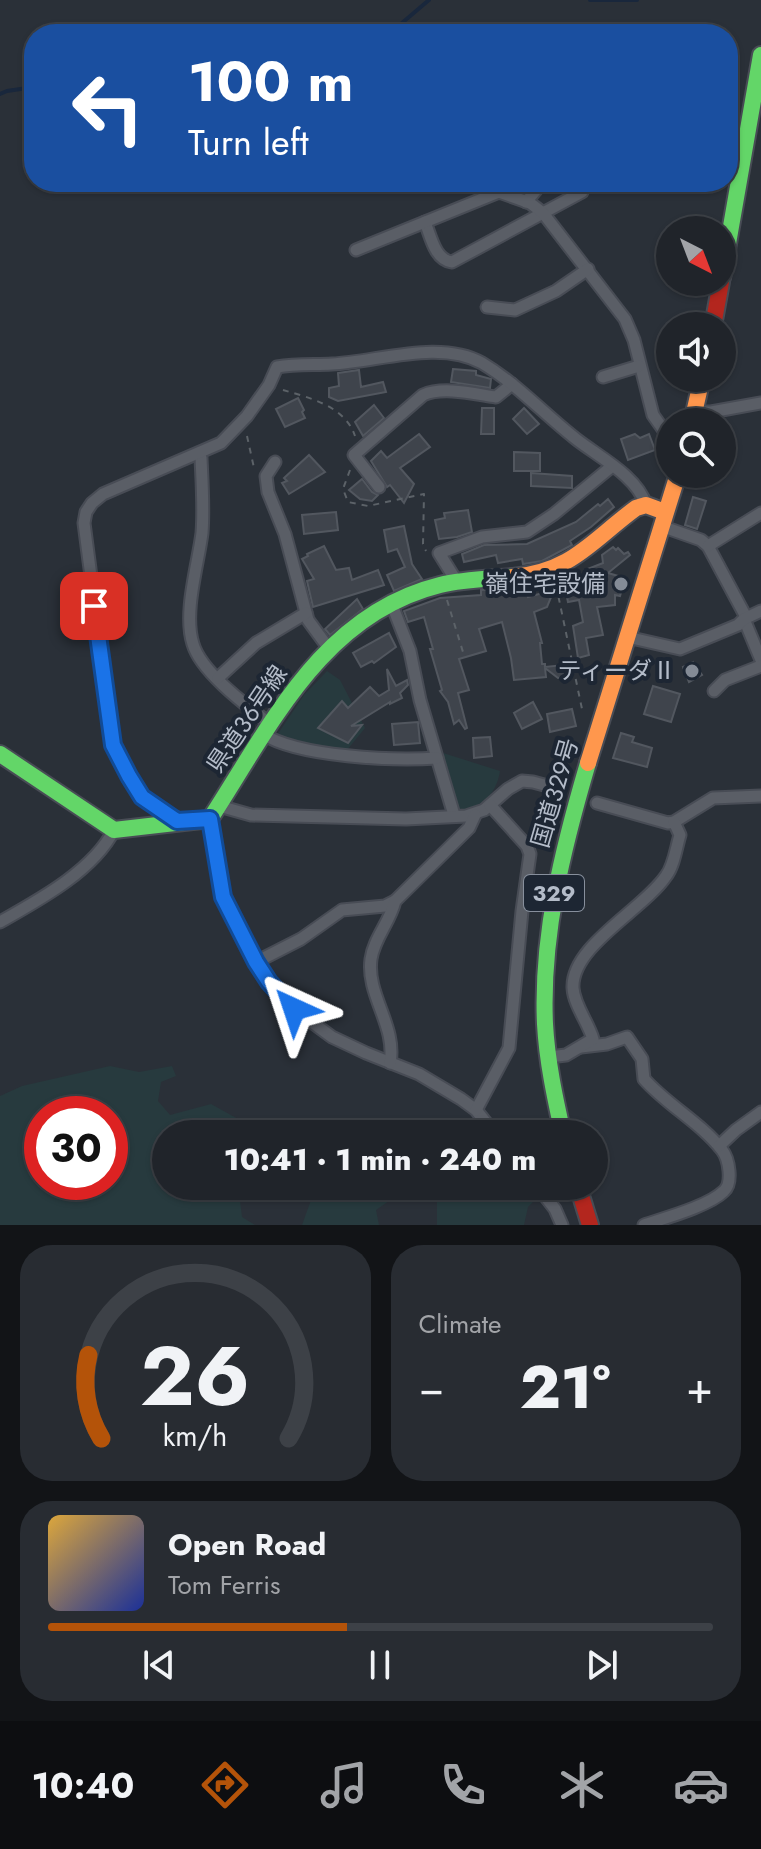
<!DOCTYPE html>
<meta charset="utf-8">
<style>
body{margin:0;font-family:Jost,"Noto Sans JP",sans-serif;background:#282c32;color:#f1f3f6;height:100vh;display:flex;flex-direction:column;font-size:30px;white-space:nowrap}
*{box-sizing:border-box;margin:0}
p{font-size:26px;color:#a2a4a8}
.icon{flex:none;width:44px;height:44px;fill:none;stroke:currentColor;stroke-width:2;stroke-linecap:round;stroke-linejoin:round}
.map{position:relative;height:1225px;overflow:hidden}
.drawer{display:flex;flex-direction:column;gap:20px;padding:20px;background:#121417;flex:1}
.drawer>*{flex:none}
.hud{position:absolute;left:24px;top:24px;width:714px;height:168px;border-radius:32px;box-shadow:0 2px 6px #0004,0 0 0 2px #3d4147;background:#1a4fa0;color:#fff;overflow:hidden}
.needle{width:52px;rotate:138deg}
.controls{position:absolute;left:656px;top:216px;display:grid;gap:16px}
.controls a{display:grid;place-items:center;width:80px;height:80px;border-radius:50%;background:#20242a;box-shadow:0 2px 6px #0004,0 0 0 2px #3d4147;font-size:40px}
.speed{position:absolute;left:24px;top:1096px;display:flex;gap:16px;font-size:40px;font-weight:700;text-align:center}
.speed>*{display:grid;place-content:center;width:104px;height:104px;border-radius:50%;background:#20242a;box-shadow:0 2px 6px #0004,0 0 0 2px #3d4147;line-height:1}
.speed .limit{border:12px solid #d22;background:#fff;color:#111}
.pin{position:absolute;display:grid;place-items:center;width:68px;height:68px;color:#fff;margin:-34px;border-radius:16px;box-shadow:0 4px 12px #0006}
.me{position:absolute;width:88px;margin:-44px;rotate:318deg;stroke-linejoin:round;filter:drop-shadow(0 0 6px #0008)}
.turn{display:flex;align-items:center;gap:28px;height:168px;padding:0 32px;font-size:36px}
.turn .icon{width:104px;height:104px;stroke-width:2.5}
.turn b{display:block;font-size:56px;line-height:68px}
.big{font-size:60px;font-weight:800;line-height:1.1}
.drawer .card{flex:1;display:flex;flex-direction:column;justify-content:center;gap:12px;min-width:0;padding:0 28px;border-radius:32px;background:#282c32}
.drawer .dial{align-items:center;gap:0}
.dial svg{height:208px;overflow:visible;fill:none;stroke:#3d4147;stroke-width:7;stroke-linecap:round;text-anchor:middle}
.dial text{fill:#f1f3f6;stroke:none}
.song{display:flex;align-items:center;gap:24px}
.cover{width:96px;height:96px;border-radius:12px;background:linear-gradient(135deg,hsl(40 70% 55%),hsl(230 70% 35%))}
.played{height:8px;border-radius:4px;background:linear-gradient(90deg,#b45309 45%,#3d4147 45%)}
.keys{display:flex;justify-content:space-around;direction:ltr}
.heat{display:flex;justify-content:space-between;align-items:center;font-size:44px;direction:ltr}
.drawer .tiles{flex:1;display:grid;gap:20px;grid-template-columns:1fr 1fr}
.card:last-child{grid-column:span 2}
.trip{position:absolute;left:152px;top:1120px;width:456px;height:80px;border-radius:40px;background:#20242a;box-shadow:0 2px 6px #0004,0 0 0 2px #3d4147;font-weight:800;line-height:80px;text-align:center}
.tabs{display:flex;height:128px;justify-content:space-around;align-items:center;background:#0d0e11;color:#a2a4a8}
.tabs .icon{width:56px;height:56px}
.tabs .on{color:#b45309}
.tabs b{font-size:36px;color:#f1f3f6}
.map>svg:first-child{display:block}
.green{fill:#273a3e;fill-rule:evenodd}
.lines{fill:none;stroke-linecap:round;stroke-linejoin:round}
.stream{stroke:#19273c;stroke-width:4}
.building{fill:#3f444c;stroke:#52575f;stroke-width:2}
.street-casing{stroke:#484c55;stroke-width:15}
.fast-casing{stroke:#484c55;stroke-width:20}
.slow-casing{stroke:#484c55;stroke-width:20}
.jam-casing{stroke:#484c55;stroke-width:20}
.path{stroke:#5c6268;stroke-width:2;stroke-dasharray:6 6;stroke-linecap:butt}
.street{stroke:#5a5e66;stroke-width:11}
.fast{stroke:#63d668;stroke-width:16}
.slow{stroke:#ff974d;stroke-width:16}
.jam{stroke:#b3261e;stroke-width:16}
.route-casing{stroke:#114b97;stroke-width:20}
.route{stroke:#1a73e8;stroke-width:14}
.poi-dot{fill:#848b96;stroke:#1d2633;stroke-width:3}
.labels{text-anchor:middle;stroke-width:8;stroke-linejoin:round;paint-order:stroke}
.shield{fill:#1d2633;stroke:#878f9c;stroke-width:2}
.shield-label{font-size:22px;font-weight:bold;fill:#b4bcc9}
.poi-label{font-size:24px;fill:#b4bcc9;stroke:#1d2633;text-anchor:end}
.street-label{font-size:24px;fill:#b4bcc9;stroke:#1d2633}
</style>
<div class="map">
<svg width="761" height="1225" viewBox="0 0 761 1225">
<rect width="100%" height="100%" fill="#2a3038"/>
<g class="green">
<polygon points="327,671 340,680 365,728 347,750 290,741 277,735 304,695"/>
<path d="M440,752L500,771C496,796 480,809 456,810Z"/>
<path d="M110,1066L139,1072L172,1066L176,1076L161,1082L158,1101L170,1115L211,1104L238,1119V1134H166V1186H244L240,1201L242,1217L255,1225H0V1096L22,1086ZM110,1114V1182H42V1114Z"/>
<polygon points="320,1186 389,1186 396,1196 376,1210 379,1225 302,1225 315,1189"/>
<polygon points="445,1186 523,1186 534,1201 528,1207 524,1225 437,1225 437,1199"/>
</g>
<g class="lines">
<g class="stream">
<polyline points="590,0 637,0"/>
<polyline points="389,34 429,0"/>
<polyline points="0,94 7,91 34,87"/>
</g>
</g>
<g class="building">
<polygon points="453,369 476,371 476,375 491,379 490,388 451,382"/>
<polygon points="359,370 361,387 383,382 386,392 338,401 329,397 329,388 339,386 338,373"/>
<polygon points="298,398 304,410 302,412 305,418 285,427 276,409"/>
<polygon points="374,405 384,418 363,436 355,422"/>
<polygon points="482,408 494,408 494,434 481,434"/>
<polygon points="524,408 539,424 527,434 513,419"/>
<polygon points="419,434 430,447 400,468 414,484 404,503 390,485 387,487 371,461 381,451 387,458"/>
<polygon points="635,434 640,438 649,434 655,450 628,460 621,439"/>
<polygon points="514,452 540,453 540,471 514,471"/>
<polygon points="309,455 325,472 289,494 282,483 287,481 284,478"/>
<polygon points="531,473 572,476 572,488 531,486"/>
<polygon points="362,479 372,492 378,495 372,501 360,499 349,490"/>
<polygon points="693,497 706,501 697,529 685,525"/>
<polygon points="608,499 614,507 591,527 570,541 572,545 542,561 523,564 522,559 498,563 496,555 464,562 462,554 484,545 527,544 576,522 598,504 600,506"/>
<polygon points="468,510 472,532 457,537 439,539 435,520 445,518 444,513"/>
<polygon points="336,512 338,530 304,534 302,515"/>
<polygon points="404,526 412,564 422,579 394,591 387,575 405,567 397,549 388,552 384,530"/>
<polygon points="324,546 336,570 349,568 352,580 378,570 384,585 313,607 307,581 314,579 302,559 308,556 307,554"/>
<polygon points="613,547 616,550 618,548 624,554 628,552 630,555 608,573 625,578 620,596 615,595 615,605 597,607 603,635 586,638 589,655 578,658 573,626 583,622 579,600 568,602 564,583 590,579 585,570 603,563 602,555"/>
<polygon points="525,587 528,597 554,590 547,607 534,612 542,643 540,643 542,664 545,664 545,667 564,665 565,677 558,678 545,668 546,677 514,680 511,658 502,622 479,629 486,651 459,659 469,690 458,693 467,728 465,729 459,720 454,724 448,702 440,691 442,690 430,649 433,649 424,617 408,622 404,611 440,598 481,595 481,590"/>
<polygon points="357,599 363,609 330,635 325,629"/>
<polygon points="389,633 396,647 374,663 372,661 361,667 353,653"/>
<polygon points="693,662 702,675 689,682 683,667"/>
<polygon points="387,669 396,686 407,680 408,685 400,693 402,698 390,704 390,702 351,726 362,725 348,743 318,728 342,701 348,708 370,687 379,696 389,690"/>
<polygon points="653,686 680,694 671,722 644,714"/>
<polygon points="533,702 542,719 522,729 514,713"/>
<polygon points="572,709 576,726 550,732 547,714"/>
<polygon points="418,722 420,743 394,745 392,724"/>
<polygon points="621,733 634,737 632,742 652,748 647,767 613,758"/>
<polygon points="490,737 492,756 474,758 473,738"/>
</g>
<g class="lines">
<g class="street-casing">
<g id="street">
<polyline points="492,182 499,192"/>
<polyline points="526,202 543,182"/>
<path d="M425,222C431,237 435,260 452,262L582,192"/>
<polyline points="356,250 499,192 530,203 543,213 625,319 634,340 653,415 670,439"/>
<polyline points="487,307 515,310 556,291 588,269"/>
<polyline points="603,377 639,366"/>
<polyline points="695,412 711,412 761,403"/>
<path d="M199,453L201,458C202,482 204,508 202,533C198,565 183,613 193,644C201,672 247,706 270,724"/>
<polyline points="275,462 266,476 268,492 285,534 308,620 330,650"/>
<path d="M379,487L354,455L423,395C443,386 475,394 496,397L512,384"/>
<polyline points="661,526 701,540 708,546 746,617"/>
<polyline points="708,546 761,513"/>
<polyline points="457,582 439,553 482,537 527,532 554,514 611,467"/>
<polyline points="392,605 410,651 420,700 454,815"/>
<polyline points="744,619 761,660"/>
<polyline points="627,637 680,649 738,625 744,619 761,611"/>
<polyline points="218,678 256,643 306,613"/>
<polyline points="714,691 725,680 761,666"/>
<path d="M263,734C298,757 395,761 437,758"/>
<polyline points="597,803 668,823 674,822 713,798 761,796"/>
<polyline points="219,806 251,815 406,819 466,816 484,810 508,789 522,781 533,782 559,789"/>
<polyline points="210,819 223,897 256,962 269,982 294,1009 332,1037 366,1053 419,1074 461,1099 476,1110 495,1134"/>
<path d="M177,821L155,808L142,797L113,745L84,523L86,512L92,503L103,494L221,443L247,416L269,385L277,367C295,364 313,365 332,364C377,362 440,339 482,363C517,384 544,414 576,439C599,457 637,476 646,505"/>
<path d="M0,922C39,900 93,871 114,830"/>
<polyline points="256,962 301,939 342,910 385,906 395,901"/>
<path d="M581,1047L607,1044L627,1037L642,1059L644,1079C667,1105 701,1123 722,1150C729,1159 733,1183 724,1191C709,1206 665,1218 644,1225"/>
<path d="M549,1057L566,1055L593,1039C588,1022 574,1005 573,988C571,946 643,910 666,876C674,866 676,848 680,835L674,822"/>
<path d="M390,1063C397,1026 366,995 371,959C374,938 390,922 395,901L469,828L475,815"/>
<polyline points="476,1110 509,1048 522,911 530,854 527,846 490,805"/>
<polyline points="719,1146 736,1130 761,1112"/>
<polyline points="537,1186 555,1209 562,1225"/>
</g>
</g>
<g class="fast-casing">
<g id="fast">
<polyline points="722,278 761,55"/>
<path d="M0,754L114,830L210,819C270,727 322,614 440,585C464,579 489,579 513,577"/>
<path d="M563,1134C555,1098 547,1061 545,1024C541,935 563,848 588,763"/>
</g>
</g>
<g class="slow-casing">
<g id="slow">
<polyline points="692,422 702,378"/>
<path d="M513,577C573,571 591,541 636,508L646,505L665,512"/>
<polyline points="588,763 678,474"/>
</g>
</g>
<g class="jam-casing">
<g id="jam">
<polyline points="713,326 721,282"/>
<polyline points="578,1186 590,1225"/>
</g>
</g>
<g class="path">
<path d="M283,390C310,398 345,406 355,436"/>
<polyline points="247,436 254,468"/>
<polyline points="350,470 343,489 348,502 368,506 424,494 423,544 426,551"/>
<polyline points="556,585 582,709"/>
<polyline points="447,600 463,652"/>
</g>
<use href="#street" class="street"/>
<use href="#fast" class="fast"/>
<use href="#slow" class="slow"/>
<use href="#jam" class="jam"/>
</g>
<g class="lines">
<g class="route-casing">
<polyline id="route" points="94,606 113,745 129,776 142,797 177,821 210,819 223,897 256,962 269,982 294,1009"/>
</g>
<use href="#route" class="route"/>
</g>
<g class="poi-dot">
<circle cx="621" cy="584" r="8"/>
<circle cx="692" cy="671" r="8"/>
</g>
<g class="labels">
<rect class="shield" x="524" y="875" width="60" height="36" rx="6"/>
<g class="shield-label">
<text x="554" y="901">329</text>
</g>
<g class="poi-label">
<text x="605" y="592">嶺住宅設備</text>
<text x="676" y="679">ティーダⅡ</text>
</g>
<g class="street-label">
<text transform="translate(247 719) rotate(-56)" y="8">県道36号線</text>
<text transform="translate(555 793) rotate(-74)" y="8">国道329号</text>
</g>
</g>
</svg>
<div class="controls">
<a><svg class="needle" viewBox="-14 -14 28 28"><path d="M0-13l5 13h-10z" fill="#e53935"/><path d="M0 13l5-13h-10z" fill="#a2a4a8"/></svg></a>
<a><svg class="icon" aria-label="sound" viewBox="0 0 24 24"><path d="M4 9h4l5-4v14l-5-4H4zM17 9q2 3 0 6"/></svg></a>
<a><svg class="icon" aria-label="search" viewBox="0 0 24 24"><circle cx="10" cy="10" r="6"/><path d="M15 15l6 6"/></svg></a>
</div>
<div class="speed"><div class="limit">30</div></div>
<div class="pin" style="left:94px;top:606px;background:#d93025"><svg class="icon" aria-label="arrive" viewBox="0 0 24 24"><path d="M6 21V4h12l-3 4 3 4H6"/></svg></div>
<svg class="me" style="left:294px;top:1009px" viewBox="-20 -20 40 40"><path d="M0-17L14 15 0 8-14 15z" fill="#1a73e8" stroke="#fff" stroke-width="4"/></svg>
<div class="trip">10:41 · 1 min · 240 m</div>
<div class="hud">
<div class="turn"><svg class="icon" aria-label="left" viewBox="0 0 24 24"><path d="M17 20v-9H6M10 6l-5 5 5 5"/></svg><div><b>100 m</b>Turn left</div></div>
</div>
</div>
<section class="drawer">
<div class="tiles">
<div class="card dial"><svg viewBox="0 0 100 80">
<path d="M14 69A42 42 0 1 1 86 69"/>
<path d="M14 69A42 42 0 0 1 9 37" stroke="#b45309"/>
<text x="50" y="56" font-size="32" font-weight="700">26</text>
<text x="50" y="72" font-size="11">km/h</text>
</svg></div>
<div class="card"><p>Climate</p>
<div class="heat"><a>−</a><b class="big">21°</b><a>+</a></div>
</div>
<div class="card">
<div class="song"><i class="cover"></i><div><b>Open Road</b><p>Tom Ferris</p></div></div>
<div class="played"></div>
<div class="keys"><svg class="icon" aria-label="previous" viewBox="0 0 24 24"><path d="M18 5L8 12l10 7zM5 5v14"/></svg><svg class="icon" aria-label="pause" viewBox="0 0 24 24"><path d="M8 5v14M16 5v14"/></svg><svg class="icon" aria-label="next" viewBox="0 0 24 24"><path d="M6 5l10 7-10 7zM19 5v14"/></svg></div>
</div>
</div>
</section>
<nav class="tabs">
<b>10:40</b>
<svg class="icon on" aria-label="directions" viewBox="0 0 24 24"><path d="M12 3l9 9-9 9-9-9zM9 14v-3h6M13 9l2 2-2 2"/></svg>
<svg class="icon" aria-label="music" viewBox="0 0 24 24"><path d="M9 18V5l10-2v13"/><circle cx="6" cy="18" r="3"/><circle cx="16" cy="16" r="3"/></svg>
<svg class="icon" aria-label="phone" viewBox="0 0 24 24"><path d="M5 4h4l2 5-3 2q2 4 5 5l2-3 5 2v4C11 20 4 13 5 4z"/></svg>
<svg class="icon" aria-label="climate" viewBox="0 0 24 24"><path d="M12 3v18M4 7l16 10M4 17L20 7"/></svg>
<svg class="icon" aria-label="car" viewBox="0 0 24 24"><path d="M5 17H2v-5l4-1 3-4h7l3 4 3 1v5h-3M9 17h6M6 11h13"/><circle cx="7" cy="17" r="2"/><circle cx="17" cy="17" r="2"/></svg>
</nav>
